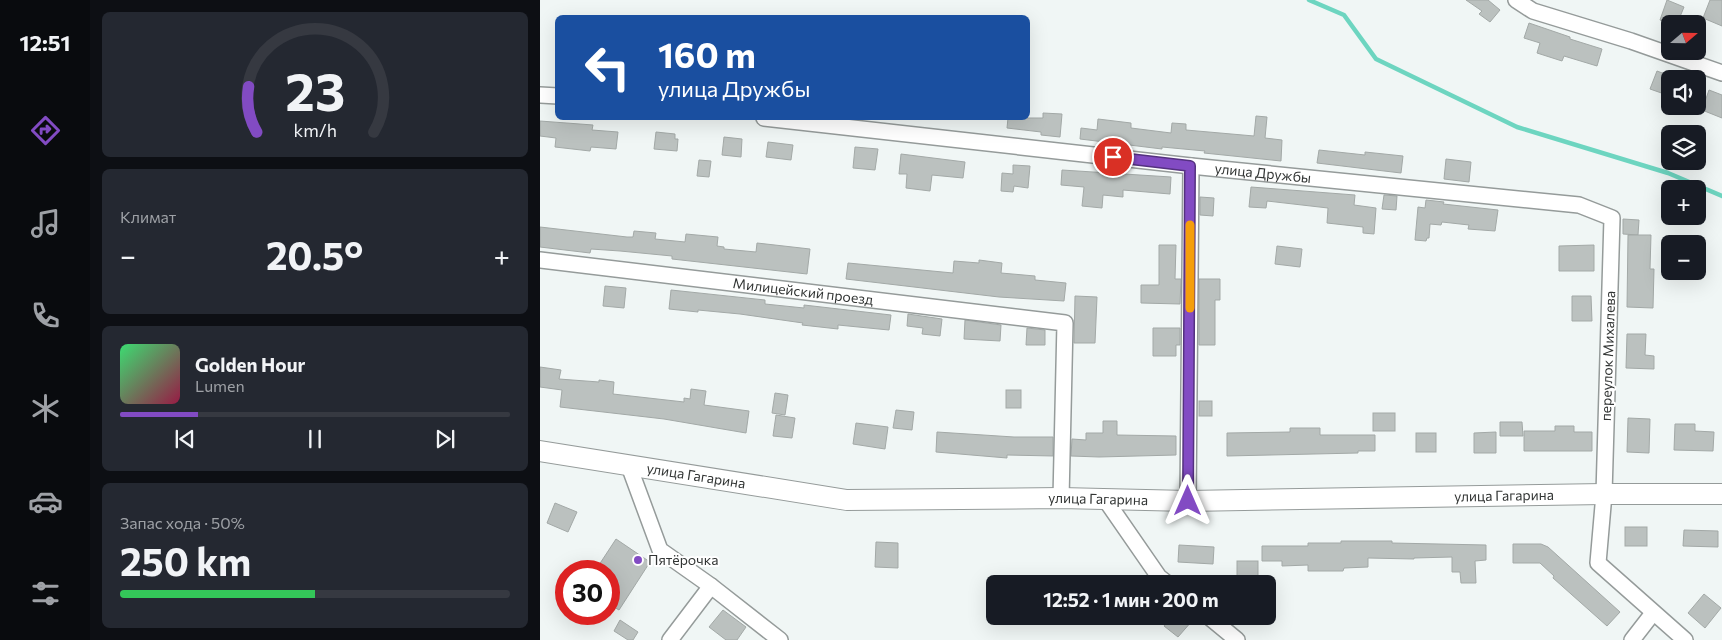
<!DOCTYPE html>
<html lang="ru">
<meta charset="utf-8">
<style>
body{margin:0;font-family:Commissioner,sans-serif;background:#242831;color:#f1f3f6;height:100vh;display:flex;flex-direction:column;font-size:19px;white-space:nowrap}
*{box-sizing:border-box;margin:0}
p{font-size:16px;color:#9ea1a6}
.icon{flex:none;width:28px;height:28px;fill:none;stroke:currentColor;stroke-width:2;stroke-linecap:round;stroke-linejoin:round}
.map{position:relative;flex:1;overflow:hidden}
.side{display:flex;flex-direction:column;gap:12px;padding:12px;background:#0d0f14;width:450px}
.side>*{flex:none}
.guide{position:absolute;left:15px;top:15px;width:475px;height:105px;border-radius:8px;box-shadow:0 5px 20px #0002;background:#1a4fa0;color:#fff;overflow:hidden}
.needle{width:32px;rotate:70deg}
.tools{position:absolute;left:1121px;top:15px;display:grid;gap:10px}
.tools a{display:grid;place-items:center;width:45px;height:45px;border-radius:8px;background:#171b24;box-shadow:0 5px 20px #0002;font-size:25px}
.speed{position:absolute;left:15px;top:560px;display:flex;gap:10px;font-size:25px;font-weight:700;text-align:center}
.speed>*{display:grid;place-content:center;width:65px;height:65px;border-radius:50%;background:#171b24;box-shadow:0 5px 20px #0002;line-height:1}
.speed .limit{border:8px solid #d22;background:#fff;color:#111}
.pin{position:absolute;display:grid;place-items:center;width:42px;height:42px;color:#fff;margin:-21px;border:2px solid #fff;border-radius:50%;box-shadow:0 1px 5px #0007}
.me{position:absolute;width:55px;margin:-28px;rotate:0deg;stroke-linejoin:round;filter:drop-shadow(0 0 4px #0008)}
.turn{display:flex;align-items:center;gap:18px;height:105px;padding:0 20px;font-size:22px}
.turn .icon{width:65px;height:65px;stroke-width:2.5}
.turn b{display:block;font-size:35px;line-height:42px}
.big{font-size:38px;font-weight:700;line-height:1.1}
.side .tile{flex:1;display:flex;flex-direction:column;justify-content:center;gap:8px;min-width:0;padding:0 18px;border-radius:8px;background:#242831}
.side .dial{align-items:center;gap:0}
.dial svg{height:130px;overflow:visible;fill:none;stroke:#363941;stroke-width:7;stroke-linecap:round;text-anchor:middle}
.dial text{fill:#f1f3f6;stroke:none}
.song{display:flex;align-items:center;gap:15px}
.cover{width:60px;height:60px;border-radius:8px;background:linear-gradient(135deg,hsl(140 70% 55%),hsl(340 70% 35%))}
.played{height:5px;border-radius:2px;background:linear-gradient(90deg,#824bc3 20%,#363941 20%)}
.keys{display:flex;justify-content:space-around;direction:ltr}
.heat{display:flex;justify-content:space-between;align-items:center;font-size:28px;direction:ltr}
.charge{height:8px;border-radius:4px;background:linear-gradient(90deg,#34c759 50%,#363941 0)}
.trip{position:absolute;left:446px;top:575px;width:290px;height:50px;border-radius:8px;background:#171b24;box-shadow:0 5px 20px #0002;font-weight:700;line-height:50px;text-align:center}
main{display:flex;flex:1;min-height:0}
.tabs{display:flex;flex-direction:column;width:90px;justify-content:space-around;align-items:center;background:#090b0e;color:#9ea1a6}
.tabs .icon{width:35px;height:35px}
.tabs .current{color:#824bc3}
.tabs b{font-size:22px;color:#f1f3f6}
.map>svg:first-child{display:block}
.lines{fill:none;stroke-linecap:round;stroke-linejoin:round}
.stream{stroke:#6dd5c0;stroke-width:4.5}
.building{fill:#bbc1bf;stroke:#a3a9a7}
.minor-casing{stroke:#959b9a;stroke-width:18}
.major-casing{stroke:#959b9a;stroke-width:22}
.minor{stroke:#fff;stroke-width:15}
.major{stroke:#fff;stroke-width:20}
.route-casing{stroke:#54317f;stroke-width:12}
.route{stroke:#824bc3;stroke-width:9}
.slow{stroke:#f59e0b;stroke-width:9}
.poi-dot{fill:#824bc3;stroke:#fff;stroke-width:2}
.labels{text-anchor:middle;stroke-width:4;stroke-linejoin:round;paint-order:stroke}
.street-label{font-size:14px;fill:#323534;stroke:#fff}
.poi-label{font-size:14px;fill:#323534;stroke:#fff;text-anchor:start}
</style>
<main>
<nav class="tabs">
<b>12:51</b>
<svg class="icon current" aria-label="directions" viewBox="0 0 24 24"><path d="M12 3l9 9-9 9-9-9zM9 14v-3h6M13 9l2 2-2 2"/></svg>
<svg class="icon" aria-label="music" viewBox="0 0 24 24"><path d="M9 18V5l10-2v13"/><circle cx="6" cy="18" r="3"/><circle cx="16" cy="16" r="3"/></svg>
<svg class="icon" aria-label="phone" viewBox="0 0 24 24"><path d="M5 4h4l2 5-3 2q2 4 5 5l2-3 5 2v4C11 20 4 13 5 4z"/></svg>
<svg class="icon" aria-label="climate" viewBox="0 0 24 24"><path d="M12 3v18M4 7l16 10M4 17L20 7"/></svg>
<svg class="icon" aria-label="car" viewBox="0 0 24 24"><path d="M5 17H2v-5l4-1 3-4h7l3 4 3 1v5h-3M9 17h6M6 11h13"/><circle cx="7" cy="17" r="2"/><circle cx="17" cy="17" r="2"/></svg>
<svg class="icon" aria-label="filters" viewBox="0 0 24 24"><path d="M4 7h16M4 17h16"/><circle cx="9" cy="7" r="2"/><circle cx="15" cy="17" r="2"/></svg>
</nav>
<section class="side">
<div class="tile dial"><svg viewBox="0 0 100 80">
<path d="M14 69A42 42 0 1 1 86 69"/>
<path d="M14 69A42 42 0 0 1 9 41" stroke="#824bc3"/>
<text x="50" y="56" font-size="32" font-weight="700">23</text>
<text x="50" y="72" font-size="11">km/h</text>
</svg></div>
<div class="tile"><p>Климат</p>
<div class="heat"><a>−</a><b class="big">20.5°</b><a>+</a></div>
</div>
<div class="tile">
<div class="song"><i class="cover"></i><div><b>Golden Hour</b><p>Lumen</p></div></div>
<div class="played"></div>
<div class="keys"><svg class="icon" aria-label="previous" viewBox="0 0 24 24"><path d="M18 5L8 12l10 7zM5 5v14"/></svg><svg class="icon" aria-label="pause" viewBox="0 0 24 24"><path d="M8 5v14M16 5v14"/></svg><svg class="icon" aria-label="next" viewBox="0 0 24 24"><path d="M6 5l10 7-10 7zM19 5v14"/></svg></div>
</div>
<div class="tile"><p>Запас хода · 50%</p><b class="big">250 km</b><div class="charge"></div></div>
</section>
<div class="map">
<svg width="1182" height="640" viewBox="0 0 1182 640">
<rect width="100%" height="100%" fill="#f0f6f5"/>
<g class="lines">
<polyline class="stream" points="769,0 804,15 836,59 977,127 1128,173 1182,196"/>
</g>
<g class="building">
<polygon points="926,0 948,0 960,10 950,22 939,14 942,11"/>
<polygon points="1127,0 1144,7 1137,24 1130,24 1120,20"/>
<polygon points="1170,0 1182,0 1182,26 1163,18"/>
<polygon points="989,23 1030,37 1030,39 1062,49 1057,66 1024,56 1022,61 997,53 1000,43 984,38"/>
<polygon points="1117,71 1130,76 1130,96 1110,89"/>
<polygon points="1169,90 1182,95 1182,118 1162,110"/>
<polygon points="503,113 522,114 520,137 501,135 501,132 467,128 468,118 503,118"/>
<polygon points="716,116 727,117 725,138 742,140 741,161 664,153 665,151 622,147 622,149 540,139 541,128 557,130 558,119 591,123 591,128 631,133 632,123 646,124 646,130 714,136"/>
<polygon points="0,121 53,125 52,130 78,132 76,149 51,147 50,151 15,147 16,138 0,136"/>
<polygon points="116,132 135,134 135,139 138,139 137,151 114,149"/>
<polygon points="184,137 202,139 201,157 182,155"/>
<polygon points="228,142 253,145 251,160 226,157"/>
<polygon points="315,147 338,149 335,170 313,168"/>
<polygon points="779,150 825,155 825,152 863,156 861,173 777,163"/>
<polygon points="361,154 425,162 423,178 392,175 390,191 366,188 367,174 359,174"/>
<polygon points="906,159 931,162 929,182 904,179"/>
<polygon points="159,160 171,161 169,177 157,176"/>
<polygon points="473,165 490,166 488,188 474,186 473,192 461,191 462,173 473,174"/>
<polygon points="522,170 631,177 630,194 583,190 583,197 563,195 562,208 542,206 544,187 521,185"/>
<polygon points="711,187 815,195 814,205 836,208 834,234 823,233 823,227 787,223 788,208 727,201 726,208 709,207"/>
<polygon points="844,195 857,196 856,210 842,209"/>
<polygon points="660,197 674,198 673,216 660,215"/>
<polygon points="886,200 904,202 903,204 958,210 955,231 928,229 929,225 902,222 901,225 890,224 889,238 887,238 886,241 875,240 878,207 885,208"/>
<polygon points="1083,219 1099,220 1098,235 1083,234"/>
<polygon points="0,227 87,237 93,237 94,231 116,233 115,239 145,242 146,234 178,237 177,246 184,247 184,249 216,252 217,243 270,249 267,274 132,259 132,256 80,251 51,249 50,253 0,247"/>
<polygon points="1088,235 1111,235 1110,269 1114,269 1113,308 1087,307"/>
<polygon points="619,245 636,245 635,279 641,279 640,304 601,303 601,285 619,285"/>
<polygon points="1054,245 1054,271 1019,271 1019,246"/>
<polygon points="737,246 762,249 760,267 735,264"/>
<polygon points="439,260 462,263 461,273 495,276 495,280 526,283 524,301 459,297 306,279 308,263 413,273 414,261 439,263"/>
<polygon points="659,279 680,279 680,300 675,300 675,345 659,345"/>
<polygon points="65,286 86,288 84,308 63,306"/>
<polygon points="131,290 225,300 225,304 264,308 264,305 351,315 349,330 298,325 298,329 262,325 263,323 200,314 158,310 158,312 129,309"/>
<polygon points="535,296 557,297 555,343 534,343"/>
<polygon points="1032,296 1051,296 1052,321 1032,321"/>
<polygon points="368,314 402,319 400,336 382,334 383,328 367,326"/>
<polygon points="425,320 461,325 460,341 424,339"/>
<polygon points="487,328 505,330 505,345 486,345"/>
<polygon points="613,328 640,328 640,345 636,345 636,356 613,356"/>
<polygon points="1087,334 1106,334 1105,355 1114,356 1114,369 1086,368"/>
<polygon points="0,367 21,370 19,379 59,382 59,380 74,382 73,394 144,402 144,398 150,399 151,389 166,391 164,405 209,411 206,433 124,419 20,407 22,390 0,387"/>
<rect x="466" y="390" width="15" height="18"/>
<polygon points="235,393 248,395 245,415 232,413"/>
<rect x="659" y="401" width="13" height="15"/>
<polygon points="356,410 374,412 372,430 353,428"/>
<rect x="833" y="413" width="22" height="18"/>
<polygon points="236,415 255,418 252,438 233,436"/>
<polygon points="1088,418 1110,419 1109,453 1087,452"/>
<polygon points="563,421 577,421 577,435 636,436 636,455 559,457 531,456 532,439 546,440 546,433 563,433"/>
<polygon points="960,422 982,422 983,436 960,436"/>
<polygon points="316,423 348,427 345,449 313,444"/>
<polygon points="1135,424 1155,424 1155,431 1174,432 1173,451 1134,450"/>
<polygon points="1015,426 1034,426 1034,432 1052,432 1052,451 984,451 984,431 1015,431"/>
<polygon points="750,428 780,428 780,435 835,435 835,451 818,451 818,453 687,456 687,433 750,432"/>
<polygon points="397,432 474,437 513,437 513,456 467,455 467,458 396,452"/>
<polygon points="956,432 956,453 934,453 934,433"/>
<rect x="876" y="433" width="20" height="19"/>
<polygon points="15,503 37,512 28,532 7,523"/>
<rect x="1085" y="527" width="22" height="19"/>
<polygon points="1144,530 1178,531 1178,547 1143,546"/>
<polygon points="76,539 110,562 79,610 69,604 69,571 55,571"/>
<polygon points="801,541 852,541 852,543 946,545 946,560 935,561 936,583 921,583 920,572 912,572 912,557 874,558 874,559 828,558 828,567 804,568 803,571 768,571 768,565 742,566 742,561 722,561 722,546 768,546 768,543 801,543"/>
<polygon points="336,542 358,543 358,568 335,567"/>
<polygon points="973,544 1001,544 1008,547 1080,612 1067,626 1013,578 1014,576 1000,563 973,563"/>
<polygon points="639,545 674,547 673,564 638,562"/>
<rect x="697" y="561" width="21" height="22"/>
<polygon points="1164,594 1181,608 1165,628 1148,613"/>
<polygon points="183,610 206,627 197,640 186,640 169,627"/>
<polygon points="632,616 646,616 652,621 638,637 624,626"/>
<polygon points="80,620 98,632 93,640 88,640 74,631"/>
</g>
<g class="lines">
<g class="minor-casing">
<g id="minor">
<polyline points="976,0 993,11 1091,41 1182,73"/>
<polyline points="0,95 18,96"/>
<path id="s1" d="M224,118L651,166L1039,205L1072,218L1064,494L1058,563L1145,640"/>
<path id="s2" d="M0,260L525,323L521,498"/>
<polyline points="89,466 120,550 171,586 240,640"/>
<polyline points="565,499 619,577 628,584"/>
<polyline points="648,501 651,166"/>
<polyline points="668,616 697,640"/>
<polyline points="130,640 171,586"/>
<polyline points="1092,640 1113,613"/>
</g>
</g>
<g class="major-casing">
<g id="major">
<path id="s3" d="M0,451L307,500L521,498L648,501L1064,494H1182"/>
</g>
</g>
<use href="#minor" class="minor"/>
<use href="#major" class="major"/>
</g>
<g class="lines">
<g class="route-casing">
<polyline id="route" points="573,157 650,166 648,501"/>
</g>
<use href="#route" class="route"/>
<polyline class="slow" points="650,308 650,225"/>
</g>
<circle class="poi-dot" cx="98" cy="560" r="5"/>
<g class="labels">
<g class="street-label">
<text dy="5" stroke="none"><textPath href="#s1" startOffset="502">улица Дружбы</textPath></text>
<text dy="5" stroke="none"><textPath href="#s2" startOffset="265">Милицейский проезд</textPath></text>
<text transform="translate(1068 356) rotate(-88)" y="5">переулок Михалева</text>
<text dy="5" stroke="none"><textPath href="#s3" startOffset="158">улица Гагарина</textPath></text>
<text dy="5" stroke="none"><textPath href="#s3" startOffset="968">улица Гагарина</textPath></text>
<text dy="5" stroke="none"><textPath href="#s3" startOffset="562">улица Гагарина</textPath></text>
</g>
<g class="poi-label">
<text x="108" y="565">Пятёрочка</text>
</g>
</g>
</svg>
<div class="tools">
<a><svg class="needle" viewBox="-14 -14 28 28"><path d="M0-13l5 13h-10z" fill="#e53935"/><path d="M0 13l5-13h-10z" fill="#9ea1a6"/></svg></a>
<a><svg class="icon" aria-label="sound" viewBox="0 0 24 24"><path d="M4 9h4l5-4v14l-5-4H4zM17 9q2 3 0 6"/></svg></a>
<a><svg class="icon" aria-label="layers" viewBox="0 0 24 24"><path d="M12 4l9 5-9 5-9-5zM3 14l9 5 9-5"/></svg></a>
<a>+</a>
<a>−</a>
</div>
<div class="speed"><div class="limit">30</div></div>
<div class="pin" style="left:573px;top:157px;background:#d93025"><svg class="icon" aria-label="arrive" viewBox="0 0 24 24"><path d="M6 21V4h12l-3 4 3 4H6"/></svg></div>
<svg class="me" style="left:648px;top:501px" viewBox="-20 -20 40 40"><path d="M0-17L14 15 0 8-14 15z" fill="#824bc3" stroke="#fff" stroke-width="4"/></svg>
<div class="trip">12:52 · 1 мин · 200 m</div>
<div class="guide">
<div class="turn"><svg class="icon" aria-label="left" viewBox="0 0 24 24"><path d="M17 20v-9H6M10 6l-5 5 5 5"/></svg><div><b>160 m</b>улица Дружбы</div></div>
</div>
</div>
</main>
